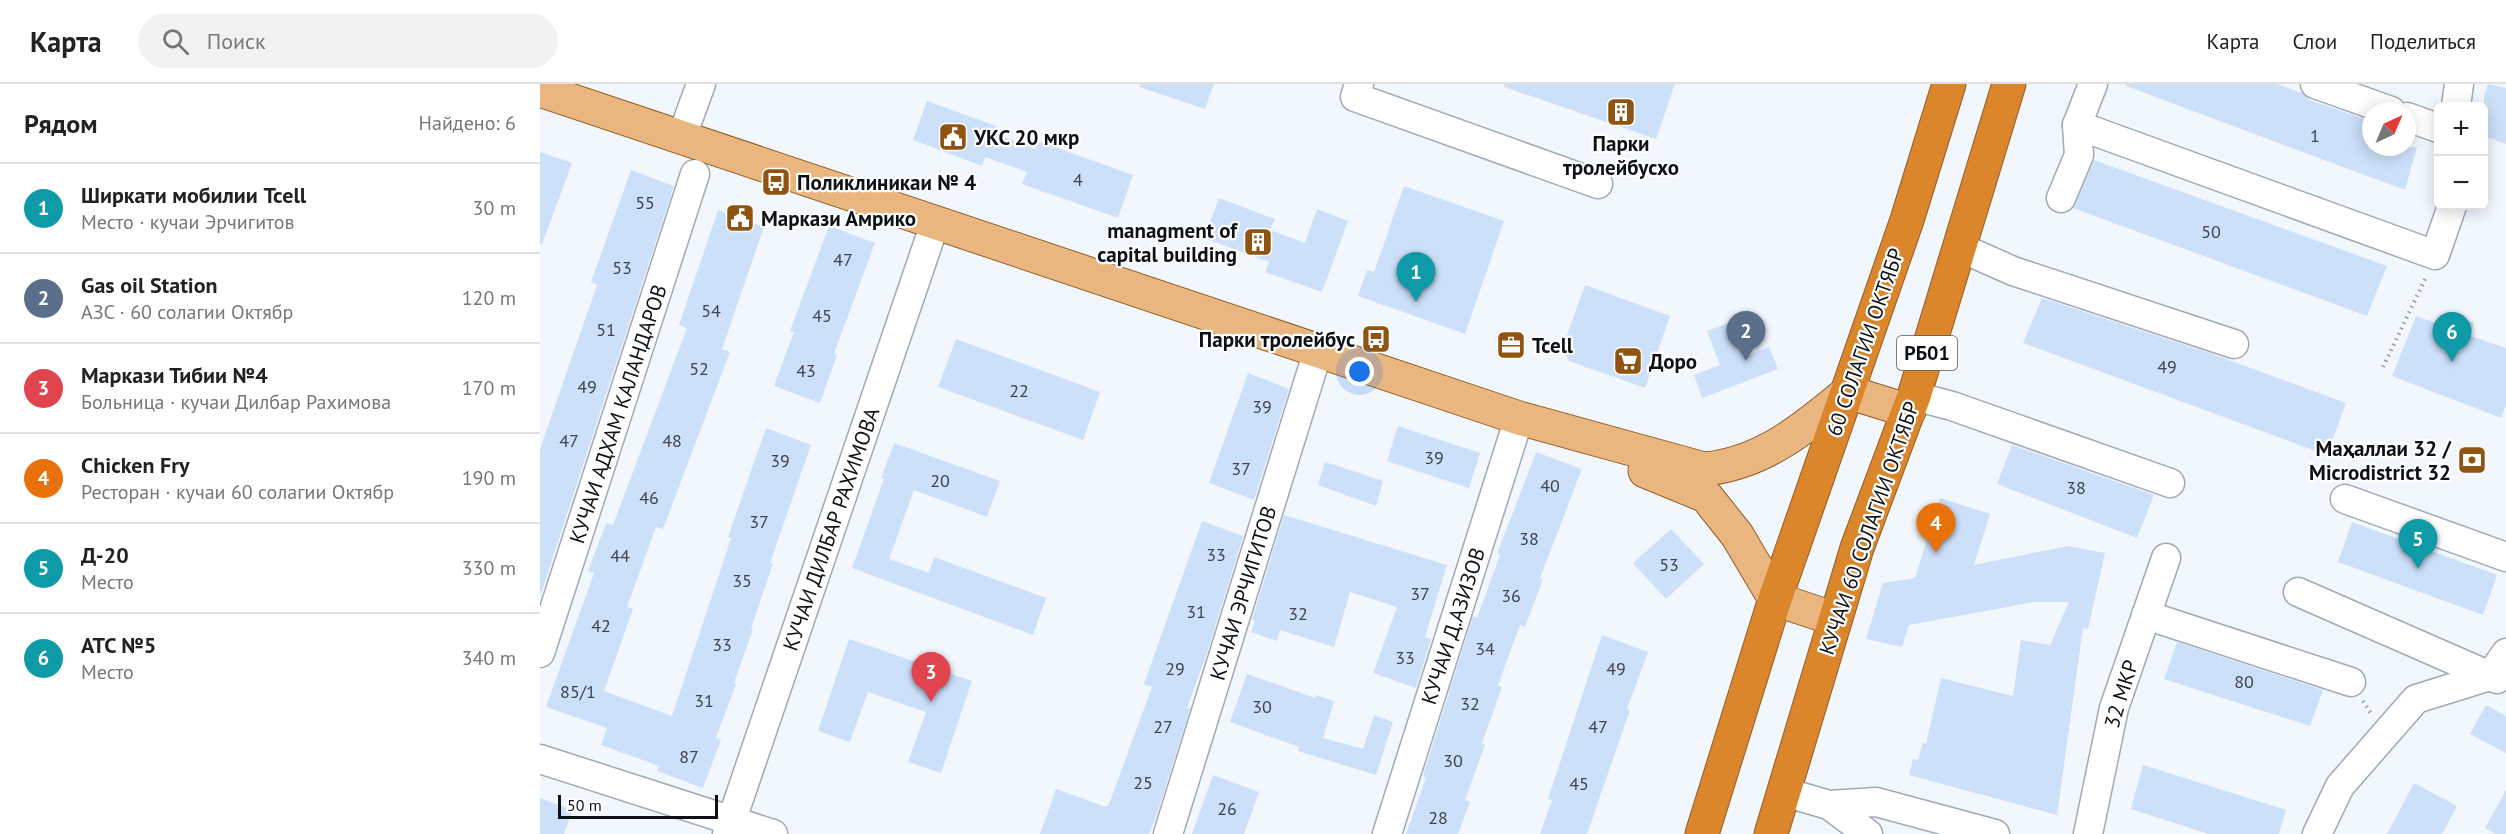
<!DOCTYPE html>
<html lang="ru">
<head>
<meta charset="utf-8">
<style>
  body { margin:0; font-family:"PT Sans",sans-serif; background:#f2f2f2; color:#222 }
  .controls { position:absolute; right:18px; top:18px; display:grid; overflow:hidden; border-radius:9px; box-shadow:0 3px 15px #0003 }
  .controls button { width:54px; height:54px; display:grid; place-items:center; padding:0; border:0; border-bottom:2px solid #e0e0e0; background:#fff; color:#222; font:30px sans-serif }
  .compass { position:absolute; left:1822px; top:18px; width:54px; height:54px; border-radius:50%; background:#fff; box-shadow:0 3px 15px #0003; rotate:44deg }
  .scale { position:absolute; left:18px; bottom:15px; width:160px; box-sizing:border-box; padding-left:6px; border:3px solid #0d1014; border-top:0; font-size:16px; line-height:21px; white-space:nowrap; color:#0d1014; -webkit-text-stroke:4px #fff; paint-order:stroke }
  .you { position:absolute; left:820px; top:288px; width:21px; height:21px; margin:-15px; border:4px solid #fff; border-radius:50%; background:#1a73e8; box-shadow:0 0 0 9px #1a73e833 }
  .badge { display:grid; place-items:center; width:39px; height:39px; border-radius:50%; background:#ea580c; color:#fff; font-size:20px; font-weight:700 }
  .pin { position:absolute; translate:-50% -50px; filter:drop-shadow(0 2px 3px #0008) }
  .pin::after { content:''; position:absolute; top:32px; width:21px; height:18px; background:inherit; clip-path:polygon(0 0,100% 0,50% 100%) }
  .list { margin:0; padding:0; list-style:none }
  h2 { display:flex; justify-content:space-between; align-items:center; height:78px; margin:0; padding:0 24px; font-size:26px }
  h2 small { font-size:20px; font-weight:400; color:#767676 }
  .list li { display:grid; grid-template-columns:39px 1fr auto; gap:18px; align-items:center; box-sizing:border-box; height:90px; padding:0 24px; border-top:2px solid #e0e0e0 }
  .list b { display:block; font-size:22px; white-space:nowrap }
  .list p { margin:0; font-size:20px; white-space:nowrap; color:#767676 }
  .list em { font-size:20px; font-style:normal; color:#767676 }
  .icon { flex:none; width:33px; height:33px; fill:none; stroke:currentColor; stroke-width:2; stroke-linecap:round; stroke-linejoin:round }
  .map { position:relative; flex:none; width:1966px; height:750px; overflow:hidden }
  header { display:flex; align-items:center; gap:36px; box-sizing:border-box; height:84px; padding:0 30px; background:#fff; border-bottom:2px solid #e0e0e0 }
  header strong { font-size:28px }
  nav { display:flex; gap:33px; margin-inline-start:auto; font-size:21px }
  .search { width:420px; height:54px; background:#f2f2f2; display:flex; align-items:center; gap:15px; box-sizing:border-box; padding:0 21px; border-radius:33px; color:#767676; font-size:22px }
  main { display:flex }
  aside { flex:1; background:#fff }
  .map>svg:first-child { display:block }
</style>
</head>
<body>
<header>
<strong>Карта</strong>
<div class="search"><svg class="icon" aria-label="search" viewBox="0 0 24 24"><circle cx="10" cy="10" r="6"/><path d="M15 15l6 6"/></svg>Поиск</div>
<nav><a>Карта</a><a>Слои</a><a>Поделиться</a></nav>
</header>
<main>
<aside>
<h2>Рядом<small>Найдено: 6</small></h2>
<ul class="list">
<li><span class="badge" style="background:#0f9aa8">1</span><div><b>Ширкати мобилии Tcell</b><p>Место · кучаи Эрчигитов</p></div><em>30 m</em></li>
<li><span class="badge" style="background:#5c6f8a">2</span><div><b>Gas oil Station</b><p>АЗС · 60 солагии Октябр</p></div><em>120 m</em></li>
<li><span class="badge" style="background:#e0444e">3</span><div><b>Маркази Тибии №4</b><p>Больница · кучаи Дилбар Рахимова</p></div><em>170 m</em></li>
<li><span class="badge" style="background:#e8710a">4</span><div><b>Chicken Fry</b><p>Ресторан · кучаи 60 солагии Октябр</p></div><em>190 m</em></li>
<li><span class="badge" style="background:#0f9aa8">5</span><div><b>Д-20</b><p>Место</p></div><em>330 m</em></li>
<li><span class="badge" style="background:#0f9aa8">6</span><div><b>АТС №5</b><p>Место</p></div><em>340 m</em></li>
</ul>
</aside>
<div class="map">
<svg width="1966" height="750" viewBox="0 0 1966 750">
  <rect width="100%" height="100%" fill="#f2f7fe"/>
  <g fill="#cde0fa">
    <path d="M 600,0 L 674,0 L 665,25 L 599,3 Z"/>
    <path d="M 964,0 L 1135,0 L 1116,55 L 964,3 Z"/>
    <path d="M 1586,0 L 1737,0 L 1762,9 L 1769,16 L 1831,37 L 1831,63 L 1877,63 L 1865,106 L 1586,2 Z"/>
    <path d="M 1948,0 L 1966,4 L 1966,60 L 1944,52 L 1944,13 Z"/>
    <path d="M 387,17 L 456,42 L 454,49 L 495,65 L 498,57 L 593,91 L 578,134 L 482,100 L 487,88 L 445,73 L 442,82 L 373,56 Z"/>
    <path d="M 0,68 L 32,79 L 2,160 L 0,160 Z"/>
    <path d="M 1554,76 L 1847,182 L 1827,232 L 1533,124 Z"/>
    <path d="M 91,86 L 134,102 L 0,513 L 0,365 L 57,201 L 51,198 Z"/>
    <path d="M 864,102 L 964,137 L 925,250 L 818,212 L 827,186 L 834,188 Z"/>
    <path d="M 679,114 L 735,135 L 730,146 L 765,159 L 777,125 L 808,137 L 782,208 L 725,188 L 729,178 L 664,154 Z"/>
    <path d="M 178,126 L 224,143 L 182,265 L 190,268 L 123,445 L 116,443 L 87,523 L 93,525 L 64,607 L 132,632 L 191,454 L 188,453 L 226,344 L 271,361 L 230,479 L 233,480 L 211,544 L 213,545 L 194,599 L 196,600 L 176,654 L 181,656 L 163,704 L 117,687 L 119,682 L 61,661 L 67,644 L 6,623 L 54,489 L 48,487 L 66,439 L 73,441 L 147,244 L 139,241 Z"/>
    <path d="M 289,142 L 335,159 L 294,269 L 297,271 L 280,319 L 234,302 L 254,248 L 250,247 Z"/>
    <path d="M 1045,201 L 1130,232 L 1105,304 L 1029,277 L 1022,265 Z"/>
    <path d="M 1502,214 L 1678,272 L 1806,319 L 1787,371 L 1483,259 Z"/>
    <path d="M 1906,229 L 1934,239 L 1930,252 L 1966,264 L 1966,321 L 1961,334 L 1852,292 L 1876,232 L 1901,241 Z"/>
    <path d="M 1196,236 L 1209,271 L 1229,263 L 1238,285 L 1162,314 L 1154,291 L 1180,281 L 1167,247 Z"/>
    <path d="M 416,255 L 560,308 L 543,356 L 398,303 Z"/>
    <path d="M 708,289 L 749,305 L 714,416 L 669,399 Z"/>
    <path d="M 858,342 L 940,369 L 929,404 L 847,377 Z"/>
    <path d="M 354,359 L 460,397 L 447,433 L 374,406 L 349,475 L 389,489 L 394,473 L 506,514 L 493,551 L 312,484 L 344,395 L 341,394 Z"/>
    <path d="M 1472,361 L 1614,411 L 1597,454 L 1457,400 Z"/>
    <path d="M 996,368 L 1042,385 L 1000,494 L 1003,495 L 985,543 L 980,541 L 958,601 L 962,603 L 942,659 L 945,661 L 925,716 L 930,718 L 918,750 L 866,750 L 886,694 L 883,692 L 933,532 L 937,534 L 960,471 L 957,470 Z"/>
    <path d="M 785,378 L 843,397 L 836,422 L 778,401 Z"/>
    <path d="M 1400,414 L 1450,430 L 1434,481 L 1528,462 L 1565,469 L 1548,545 L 1543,544 L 1517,731 L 1369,691 L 1373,675 L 1378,676 L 1383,659 L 1386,660 L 1401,594 L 1473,612 L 1481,556 L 1510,561 L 1529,518 L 1494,518 L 1369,541 L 1362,563 L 1326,555 L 1343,499 L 1375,494 Z"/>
    <path d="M 744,431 L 907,481 L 885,553 L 891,555 L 876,604 L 833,589 L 857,523 L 810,508 L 794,563 L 740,546 L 737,557 L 711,548 L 715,537 L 712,536 Z"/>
    <path d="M 662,437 L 703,452 L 668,566 L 647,624 L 650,625 L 617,730 L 609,750 L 500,750 L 516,705 L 566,723 L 569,720 L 612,603 L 604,600 Z"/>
    <path d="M 1812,438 L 1957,491 L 1943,531 L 1798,478 Z"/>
    <path d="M 1131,445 L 1164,480 L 1126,515 L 1093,479 Z"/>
    <path d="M 1062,551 L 1108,568 L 1087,625 L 1090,626 L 1047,750 L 1000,750 L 1012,716 L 1008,715 Z"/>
    <path d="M 309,555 L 432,597 L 401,689 L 368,678 L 386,628 L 328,608 L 310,658 L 278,647 Z"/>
    <path d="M 1637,558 L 1783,606 L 1770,642 L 1624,595 Z"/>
    <path d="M 707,590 L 775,614 L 776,611 L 794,617 L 783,654 L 823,665 L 834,631 L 853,638 L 836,691 L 758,667 L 759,663 L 690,638 Z"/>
    <path d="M 1946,621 L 1966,632 L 1966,669 L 1930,650 Z"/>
    <path d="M 1603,681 L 1746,726 L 1739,750 L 1669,750 L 1591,725 Z"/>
    <path d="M 673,691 L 719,708 L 704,750 L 652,750 Z"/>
    <path d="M 1874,699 L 1917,722 L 1902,750 L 1847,750 Z"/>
    <path d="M 1966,706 L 1966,750 L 1956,750 L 1945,744 Z"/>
    <path d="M 0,714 L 33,726 L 24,750 L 0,750 Z"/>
  </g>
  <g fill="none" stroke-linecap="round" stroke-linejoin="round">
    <g stroke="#a1a9b5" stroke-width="31">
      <g id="minor">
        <path d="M 819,0 L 815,13 L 1058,100"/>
        <path d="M 1775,0 L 1851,27"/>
        <path d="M 1916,22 L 1919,0"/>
        <path d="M 1867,33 L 1898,44"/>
        <path d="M 1537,41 L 1895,171 L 1912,122"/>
        <path d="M 142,52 L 161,0"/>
        <path d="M 1521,114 L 1539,71 L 1537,41 L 1553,0"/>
        <path d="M 1419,163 L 1473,187 L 1694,260"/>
        <path d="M 1374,312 L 1412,322 L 1630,399"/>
        <path d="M 1805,415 L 1966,473"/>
        <path d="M 1758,508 L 1957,595"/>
        <path d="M 1606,531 L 1811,598"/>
        <path d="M 0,569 L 155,90"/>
        <path d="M 0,675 L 233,750"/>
        <path d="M 1244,708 L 1289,721 L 1336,718 L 1455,750"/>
        <path d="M 1289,721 L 1328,750"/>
        <path d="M 187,750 L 395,139"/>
        <path d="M 628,750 L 778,267"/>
        <path d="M 847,750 L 979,334"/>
        <path d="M 1548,750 L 1574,624 L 1626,474"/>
        <path d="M 1777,750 L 1800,702 L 1876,615 L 1950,592 L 1966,569"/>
      </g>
    </g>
    <g stroke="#945d24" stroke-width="35">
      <g id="major">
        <path d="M 0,6 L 979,334 L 1164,385 C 1222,380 1265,344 1308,308 L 1369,327"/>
        <path d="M 1105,387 L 1166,412 L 1197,451 L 1235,515 L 1295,535"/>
      </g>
    </g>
    <g stroke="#945d24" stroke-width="35">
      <g id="highway">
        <path d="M 1162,750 L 1235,515 L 1367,136 L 1409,0"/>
        <path d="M 1231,750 L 1317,464 L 1374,312 L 1469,0"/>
      </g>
    </g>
    <g stroke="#999da3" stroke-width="4" stroke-dasharray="1.5 4.5" stroke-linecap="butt">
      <path d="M 1843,283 L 1887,191"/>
      <path d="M 1823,617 L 1832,631"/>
    </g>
    <use href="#minor" stroke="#fff" stroke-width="28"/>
    <use href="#major" stroke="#eab680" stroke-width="33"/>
    <use href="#highway" stroke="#dc862c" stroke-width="33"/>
  </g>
  <defs>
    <g id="building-square" transform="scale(1.5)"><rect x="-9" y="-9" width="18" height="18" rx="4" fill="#8f5312" stroke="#fff"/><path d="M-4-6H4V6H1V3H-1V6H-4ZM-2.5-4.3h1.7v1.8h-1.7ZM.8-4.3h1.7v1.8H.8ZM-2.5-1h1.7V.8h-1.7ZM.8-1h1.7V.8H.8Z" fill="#fff"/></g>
    <g id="civic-square" transform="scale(1.5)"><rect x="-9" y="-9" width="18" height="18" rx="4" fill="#8f5312" stroke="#fff"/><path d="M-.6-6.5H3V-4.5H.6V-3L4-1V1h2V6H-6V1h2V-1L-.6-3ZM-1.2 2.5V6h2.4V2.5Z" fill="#fff"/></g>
    <g id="bus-square" transform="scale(1.5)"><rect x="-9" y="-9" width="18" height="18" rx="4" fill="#8f5312" stroke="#fff"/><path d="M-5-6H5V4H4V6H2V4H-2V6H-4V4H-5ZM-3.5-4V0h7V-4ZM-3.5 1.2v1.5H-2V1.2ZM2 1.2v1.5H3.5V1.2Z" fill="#fff"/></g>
    <g id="office-square" transform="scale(1.5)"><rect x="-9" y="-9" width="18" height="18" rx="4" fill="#8f5312" stroke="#fff"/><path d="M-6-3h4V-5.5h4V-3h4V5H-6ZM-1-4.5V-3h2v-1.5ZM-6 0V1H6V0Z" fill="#fff"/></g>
    <g id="supermarket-square" transform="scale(1.5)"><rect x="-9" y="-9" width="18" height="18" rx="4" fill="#8f5312" stroke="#fff"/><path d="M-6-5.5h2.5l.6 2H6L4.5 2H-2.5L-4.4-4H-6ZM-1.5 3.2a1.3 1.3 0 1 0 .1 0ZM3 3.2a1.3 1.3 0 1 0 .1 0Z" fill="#fff"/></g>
    <g id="bank-square" transform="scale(1.5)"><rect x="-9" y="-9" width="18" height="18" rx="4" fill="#8f5312" stroke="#fff"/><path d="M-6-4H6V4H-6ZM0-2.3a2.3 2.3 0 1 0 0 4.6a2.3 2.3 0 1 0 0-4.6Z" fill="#fff"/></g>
  </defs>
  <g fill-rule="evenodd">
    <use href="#building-square" x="1081" y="28"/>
    <use href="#civic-square" x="413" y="53"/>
    <use href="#bus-square" x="236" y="98"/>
    <use href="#civic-square" x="200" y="134"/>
    <use href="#building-square" x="718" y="158"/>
    <use href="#bus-square" x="836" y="255"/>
    <use href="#office-square" x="971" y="261"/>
    <use href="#supermarket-square" x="1088" y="277"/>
    <use href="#bank-square" x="1932" y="376"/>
  </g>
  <g text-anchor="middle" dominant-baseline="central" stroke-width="4.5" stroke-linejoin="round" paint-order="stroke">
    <g font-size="18" fill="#3d444e">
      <text x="1775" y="51">1</text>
      <text x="538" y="95">4</text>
      <text x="105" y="118">55</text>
      <text x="1671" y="147">50</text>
      <text x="303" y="175">47</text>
      <text x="82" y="183">53</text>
      <text x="171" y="226">54</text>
      <text x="282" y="231">45</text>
      <text x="66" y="245">51</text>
      <text x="1627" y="282">49</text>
      <text x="159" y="284">52</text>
      <text x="266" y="286">43</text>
      <text x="47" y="302">49</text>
      <text x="479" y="306">22</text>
      <text x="722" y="322">39</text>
      <text x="29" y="356">47</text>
      <text x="132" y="356">48</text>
      <text x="894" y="373">39</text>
      <text x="240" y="376">39</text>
      <text x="701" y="384">37</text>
      <text x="400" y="396">20</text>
      <text x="1010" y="401">40</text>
      <text x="1536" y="403">38</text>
      <text x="109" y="413">46</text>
      <text x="219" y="437">37</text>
      <text x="989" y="454">38</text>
      <text x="676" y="470">33</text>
      <text x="80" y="471">44</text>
      <text x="1129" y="480">53</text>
      <text x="202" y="496">35</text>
      <text x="880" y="509">37</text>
      <text x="971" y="511">36</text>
      <text x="656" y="527">31</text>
      <text x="758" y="529">32</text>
      <text x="61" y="541">42</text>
      <text x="182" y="560">33</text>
      <text x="945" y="564">34</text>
      <text x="865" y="573">33</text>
      <text x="635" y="584">29</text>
      <text x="1076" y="584">49</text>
      <text x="1704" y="597">80</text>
      <text x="38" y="607">85/1</text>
      <text x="164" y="616">31</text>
      <text x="930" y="619">32</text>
      <text x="722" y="622">30</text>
      <text x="623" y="642">27</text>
      <text x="1058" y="642">47</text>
      <text x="149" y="672">87</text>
      <text x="913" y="676">30</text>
      <text x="603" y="698">25</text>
      <text x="1039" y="699">45</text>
      <text x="687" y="724">26</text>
      <text x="898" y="733">28</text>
    </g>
    <rect fill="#fff" stroke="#56585a" stroke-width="1.5" x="1357" y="252" width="60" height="34" rx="4.5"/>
    <g font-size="20" font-weight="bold" fill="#0d1014">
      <text x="1387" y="269">РБ01</text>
    </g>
    <g font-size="21" font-weight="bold" fill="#0d1014" stroke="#fff" text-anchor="start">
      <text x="434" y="53">УКС 20 мкр</text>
      <text x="1081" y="59" text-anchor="middle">Парки<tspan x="1081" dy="24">тролейбусхо</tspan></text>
      <text x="257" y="98">Поликлиникаи № 4</text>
      <text x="221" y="134">Маркази Амрико</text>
      <text x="697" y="146" text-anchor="end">managment of<tspan x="697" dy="24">capital building</tspan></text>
      <text x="815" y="255" text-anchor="end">Парки тролейбус</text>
      <text x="992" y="261">Tcell</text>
      <text x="1109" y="277">Доро</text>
      <text x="1911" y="364" text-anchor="end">Маҳаллаи 32 /<tspan x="1911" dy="24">Microdistrict 32</tspan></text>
    </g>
    <g font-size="21" fill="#0d1014" stroke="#fff">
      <text transform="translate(1325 258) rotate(-71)">60 СОЛАГИИ ОКТЯБР</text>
      <text transform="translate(78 330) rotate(-72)">КУЧАИ АДХАМ КАЛАНДАРОВ</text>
      <text transform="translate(1329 444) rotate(-71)">КУЧАИ 60 СОЛАГИИ ОКТЯБР</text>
      <text transform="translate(291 445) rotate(-71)">КУЧАИ ДИЛБАР РАХИМОВА</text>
      <text transform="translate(703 509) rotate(-73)">КУЧАИ ЭРЧИГИТОВ</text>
      <text transform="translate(913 542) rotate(-72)">КУЧАИ Д.АЗИЗОВ</text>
      <text transform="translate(1581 610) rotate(-73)">32 МКР</text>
    </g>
  </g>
</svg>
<div class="controls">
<button>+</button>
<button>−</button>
</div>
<svg class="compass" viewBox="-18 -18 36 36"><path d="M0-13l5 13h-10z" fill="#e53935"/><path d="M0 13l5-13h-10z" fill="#767676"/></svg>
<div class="scale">50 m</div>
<div class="you"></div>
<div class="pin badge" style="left:876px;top:218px;background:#0f9aa8">1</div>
<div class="pin badge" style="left:1206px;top:277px;background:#5c6f8a">2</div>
<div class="pin badge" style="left:391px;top:618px;background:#e0444e">3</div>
<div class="pin badge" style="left:1396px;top:469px;background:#e8710a">4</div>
<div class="pin badge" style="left:1878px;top:485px;background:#0f9aa8">5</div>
<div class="pin badge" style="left:1912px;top:278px;background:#0f9aa8">6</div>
</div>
</main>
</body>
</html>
